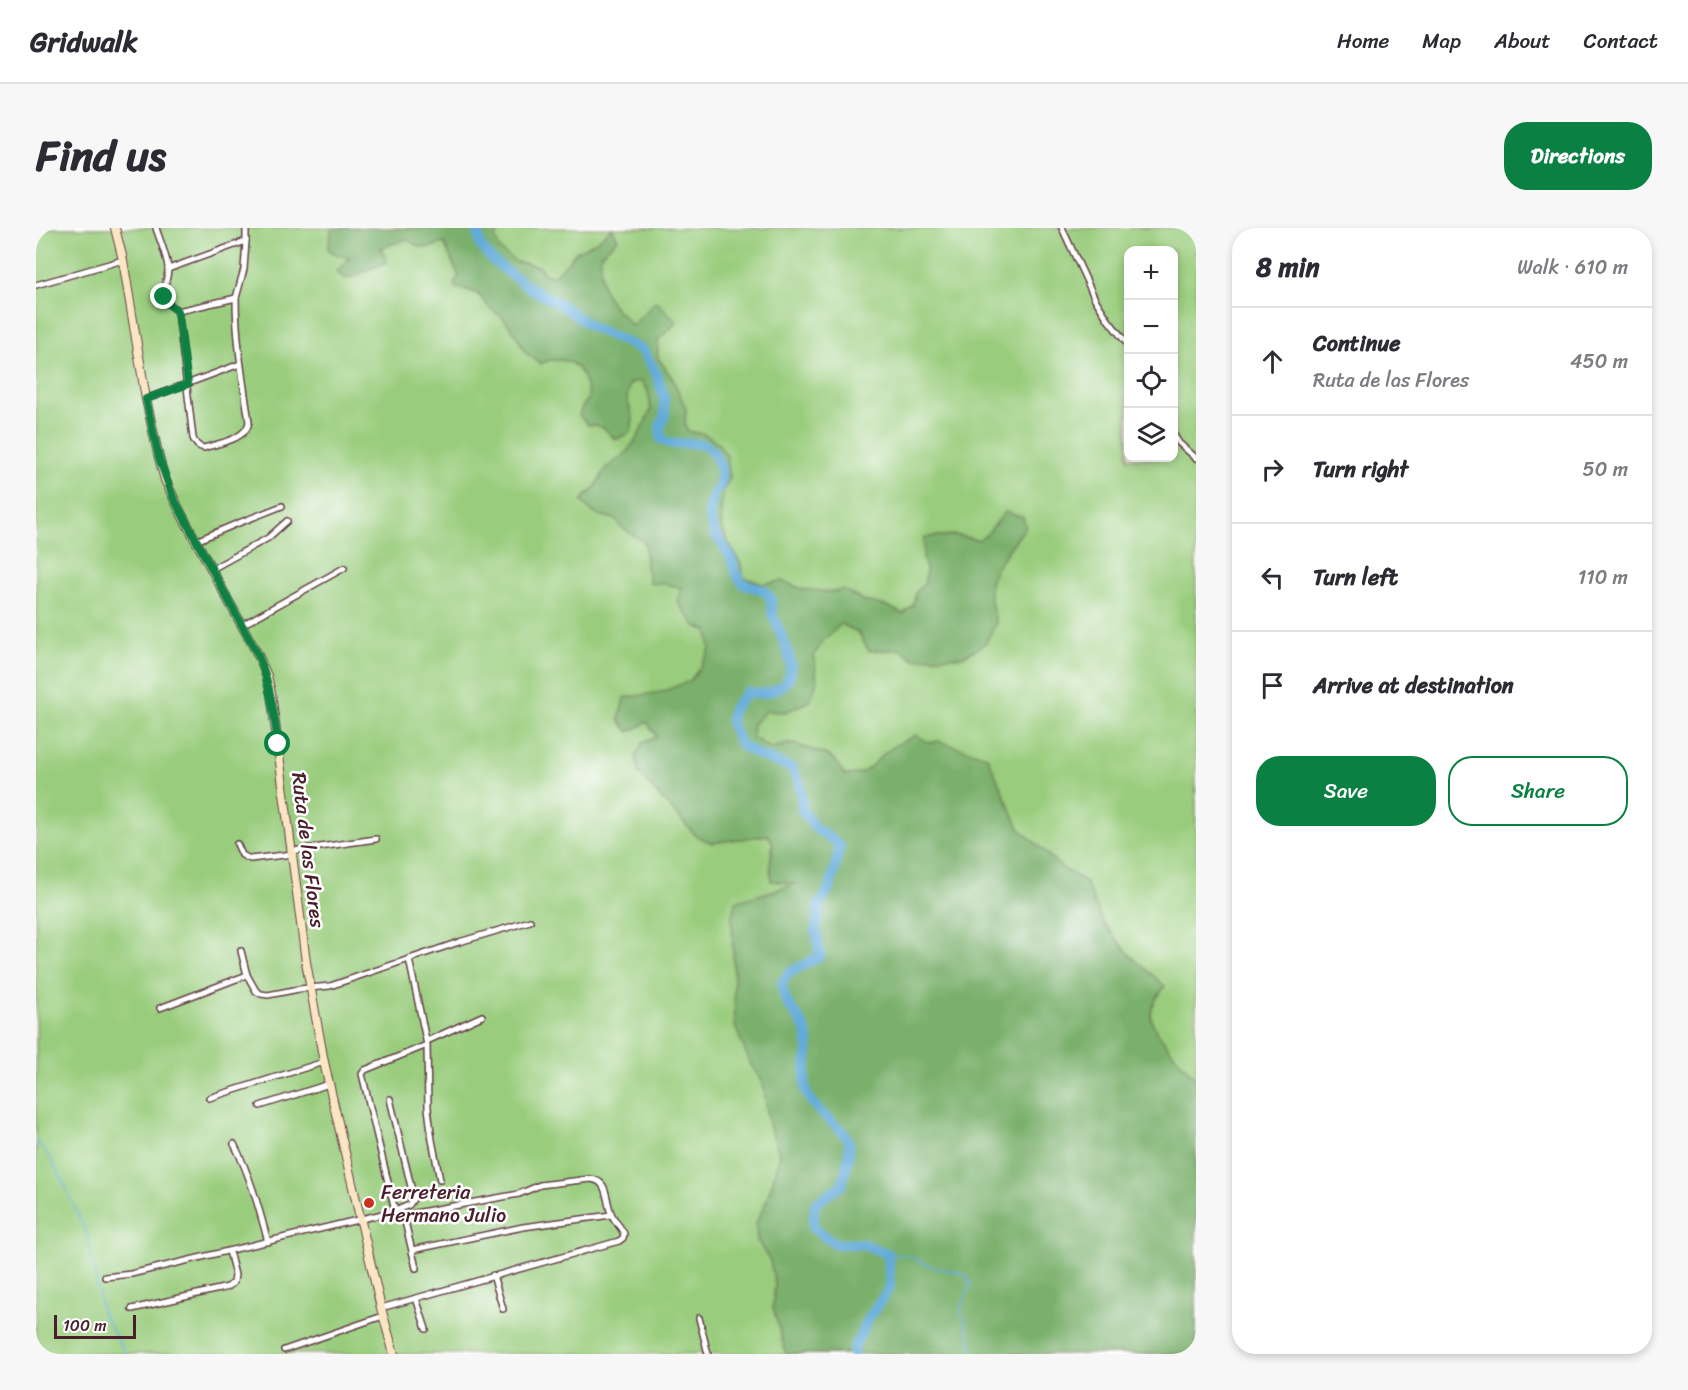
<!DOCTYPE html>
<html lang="en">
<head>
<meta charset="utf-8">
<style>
  body { margin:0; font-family:Sriracha,sans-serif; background:#f7f7f7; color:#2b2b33 }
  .controls { position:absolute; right:18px; top:18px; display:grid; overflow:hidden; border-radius:12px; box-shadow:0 3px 9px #0003 }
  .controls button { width:54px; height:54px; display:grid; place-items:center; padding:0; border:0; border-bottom:2px solid #e1e1e2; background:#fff; color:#2b2b33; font:30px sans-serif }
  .scale { position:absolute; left:18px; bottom:15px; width:82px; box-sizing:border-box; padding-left:6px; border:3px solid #4a1f2b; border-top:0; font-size:16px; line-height:21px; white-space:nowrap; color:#4a1f2b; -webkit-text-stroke:4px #fff; paint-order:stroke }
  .stop { position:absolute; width:18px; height:18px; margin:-14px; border:4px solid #0b8043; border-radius:50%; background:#fff }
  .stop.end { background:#0b8043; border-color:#fff; box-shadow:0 2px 6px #0008 }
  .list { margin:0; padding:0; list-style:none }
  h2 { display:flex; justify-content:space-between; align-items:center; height:78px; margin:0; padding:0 24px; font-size:26px }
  h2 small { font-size:20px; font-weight:400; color:#7c7c81 }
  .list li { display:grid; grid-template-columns:39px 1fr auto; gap:18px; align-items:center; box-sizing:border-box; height:108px; padding:0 24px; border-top:2px solid #e1e1e2 }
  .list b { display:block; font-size:22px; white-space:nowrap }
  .list p { margin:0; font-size:20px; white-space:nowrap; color:#7c7c81 }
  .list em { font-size:20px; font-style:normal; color:#7c7c81 }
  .actions { display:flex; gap:12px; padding:18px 24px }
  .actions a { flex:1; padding:14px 0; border:2px solid #0b8043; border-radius:24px; text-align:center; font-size:21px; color:#0b8043 }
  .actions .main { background:#0b8043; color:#fff }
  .icon { flex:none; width:33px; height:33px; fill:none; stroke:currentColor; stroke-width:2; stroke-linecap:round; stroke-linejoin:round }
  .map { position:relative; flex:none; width:1160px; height:1126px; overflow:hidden; border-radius:24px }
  header { display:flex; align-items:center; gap:36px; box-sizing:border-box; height:84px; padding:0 30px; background:#fff; border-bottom:2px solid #e1e1e2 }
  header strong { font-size:28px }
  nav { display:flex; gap:33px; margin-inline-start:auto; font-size:21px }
  .intro { display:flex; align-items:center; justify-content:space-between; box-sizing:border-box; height:144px; padding:0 36px }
  h1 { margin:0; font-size:42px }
  .button { padding:15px 27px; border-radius:24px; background:#0b8043; color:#fff; font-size:21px; font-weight:700 }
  main { display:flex; gap:36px; padding:0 36px }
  aside { flex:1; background:#fff; border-radius:24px; box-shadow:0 3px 9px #0003 }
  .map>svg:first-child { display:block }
</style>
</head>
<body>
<header>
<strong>Gridwalk</strong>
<nav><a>Home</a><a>Map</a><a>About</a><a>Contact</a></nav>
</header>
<div class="intro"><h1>Find us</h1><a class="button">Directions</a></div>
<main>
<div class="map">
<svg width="1160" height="1126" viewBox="0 0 1160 1126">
  <rect width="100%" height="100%" fill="#fff"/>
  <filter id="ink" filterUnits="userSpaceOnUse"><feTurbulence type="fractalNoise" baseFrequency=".0167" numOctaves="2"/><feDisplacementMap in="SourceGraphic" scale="12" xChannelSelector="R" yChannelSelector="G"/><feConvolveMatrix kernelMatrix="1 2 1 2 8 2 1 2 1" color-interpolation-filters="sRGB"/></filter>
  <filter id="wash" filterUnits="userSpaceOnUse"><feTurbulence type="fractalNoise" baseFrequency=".008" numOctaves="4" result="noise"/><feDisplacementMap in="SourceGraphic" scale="24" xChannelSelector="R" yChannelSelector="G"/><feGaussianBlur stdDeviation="1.35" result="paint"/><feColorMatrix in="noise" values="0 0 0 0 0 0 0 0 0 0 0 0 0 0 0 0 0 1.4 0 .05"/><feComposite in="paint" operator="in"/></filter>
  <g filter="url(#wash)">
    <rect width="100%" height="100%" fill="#f3efdd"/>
    <path fill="#99cc7c" stroke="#727654" stroke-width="1.5" fill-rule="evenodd" d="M 0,0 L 1160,0 L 1160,1126 L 0,1126 ZM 1092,22 L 1138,22 L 1138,230 L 1092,230 Z"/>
    <path fill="#7ab06c" stroke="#62684c" stroke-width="1.5" d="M 296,0 L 467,0 L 459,9 L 464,22 L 480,34 L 490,35 L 504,39 L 508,46 L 517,48 L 531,35 L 540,24 L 561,13 L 576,0 L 582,11 L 565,26 C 562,63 571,72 596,98 L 620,73 L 641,94 L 622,112 L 622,130 L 637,151 L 650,181 L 649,197 L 652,203 L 668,206 L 680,213 L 691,228 L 694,250 L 688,261 L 685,280 L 686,300 L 693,316 L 705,336 L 707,349 L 727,356 L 746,353 L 766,361 L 793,364 L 808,362 L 828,373 L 851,378 L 867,386 L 877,377 L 880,364 L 889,355 L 890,341 L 887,330 L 888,309 L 919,307 L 942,312 L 950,307 L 969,284 L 987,289 L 990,298 C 981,312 955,341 954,357 C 953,370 957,383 960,395 L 949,416 L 926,429 L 903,429 L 878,431 L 864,421 L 833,423 L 822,404 L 805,396 L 787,413 L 778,427 L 781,453 L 774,473 L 749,484 L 730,483 L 717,496 L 716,509 L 734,520 L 753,516 L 762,517 L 791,527 L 799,532 L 808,547 C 836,547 835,534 854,521 C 862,515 872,511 880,507 L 894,515 L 902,513 L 951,528 L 983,600 L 1027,641 L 1049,653 L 1068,696 L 1095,728 L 1129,758 C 1122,768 1115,776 1115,789 C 1115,802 1150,840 1160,851 L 1160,1126 L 750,1126 L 737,1080 L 739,1056 L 734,1033 L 721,1012 L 720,996 L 732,969 L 744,928 L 733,896 L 727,855 L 714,835 L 699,798 L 696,687 L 700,674 C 720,666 740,664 759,655 L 735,653 L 734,635 L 737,615 L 732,607 L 676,615 L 660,608 L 603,546 L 600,528 L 606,515 L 621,509 L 611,494 L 593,504 L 583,492 L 588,470 L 625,464 L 654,453 L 665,438 L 674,421 L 672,403 L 659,398 L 642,374 L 645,360 L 631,356 L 614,355 L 610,338 L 609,315 L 585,299 L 579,291 L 559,286 L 545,273 L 559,259 L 570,240 L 587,228 L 600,212 L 615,182 L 612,163 L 605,153 L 594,155 L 591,170 L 597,191 L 595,204 L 579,212 C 571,202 566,196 552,197 L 543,187 L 546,179 L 553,170 C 549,152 545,133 523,132 C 515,132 511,132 505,136 L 489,124 L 479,105 L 468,91 L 453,79 L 442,66 L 429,61 L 420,60 L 418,55 L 423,49 L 408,15 C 391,20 386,23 371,11 L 345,20 L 351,34 L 311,51 L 300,44 L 313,30 L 300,26 L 292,21 Z"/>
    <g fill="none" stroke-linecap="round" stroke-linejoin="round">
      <g stroke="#62abd9" stroke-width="1.5">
        <path d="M 0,913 L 11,925 L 26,951 L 52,1009 L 66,1085 L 90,1126"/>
        <path d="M 852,1026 L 876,1029 L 894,1038 L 929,1046 L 935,1056 L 924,1082 L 931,1100 L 937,1126"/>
      </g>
      <path stroke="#62abd9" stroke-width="10" d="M 441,0 L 444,17 L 456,32 L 494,60 L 527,78 L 554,98 L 607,122 L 621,147 L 628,169 L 629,187 L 624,199 L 625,211 L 636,216 L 653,215 L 669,217 L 678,225 L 685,240 L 685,256 L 678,265 L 673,286 L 679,306 L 687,317 L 696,332 L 699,344 L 707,356 L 727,362 L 735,370 C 735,375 735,380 736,384 C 742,404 770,446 743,460 C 728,467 727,466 711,464 L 697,481 L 694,494 L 705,517 L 724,528 L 756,540 L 764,557 L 767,584 L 780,601 L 796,611 L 804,618 L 794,660 L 783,677 L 780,703 L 784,728 L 753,745 L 746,754 C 747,759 747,764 748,768 C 751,778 766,791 770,803 C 777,824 765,844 770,863 C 777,886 810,898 813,916 C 815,926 808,946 806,957 L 779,976 L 777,1000 L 800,1016 L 827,1016 L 852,1026 L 854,1059 L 834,1088 L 817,1121 L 817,1126"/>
    </g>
  </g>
  <g filter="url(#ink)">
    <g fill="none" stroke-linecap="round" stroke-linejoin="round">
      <g stroke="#633e46" stroke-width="8">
        <g id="minor">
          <path d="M 120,0 C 123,10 133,33 132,42 C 131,64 116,64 142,83 L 157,210 C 159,216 162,219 168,220 C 183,215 210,212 213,194 C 207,153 200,112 200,70 L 142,83"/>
          <path d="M 1026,0 L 1059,71 L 1073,93 L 1092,117"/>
          <path d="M 132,41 L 210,13 L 210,0"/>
          <path d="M 0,57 L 87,32"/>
          <path d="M 200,70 L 208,41 L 210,13"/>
          <path d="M 110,171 L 204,136"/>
          <path d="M 1138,207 L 1143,215 L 1160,230"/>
          <path d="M 160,313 L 200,296 L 246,278"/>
          <path d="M 176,341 L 232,310 L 251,293"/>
          <path d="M 206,397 L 308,340"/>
          <path d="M 201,616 L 206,627 L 214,631 L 257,626"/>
          <path d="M 256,623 L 340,611"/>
          <path d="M 205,723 L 211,747 L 220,763 L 225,766 L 232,767 L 263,761 L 294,758 L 423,714 L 494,693"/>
          <path d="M 124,780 L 211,747"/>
          <path d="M 391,813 L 446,788"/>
          <path d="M 391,817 L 392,880 L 396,912 L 404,952"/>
          <path d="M 173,870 L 288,834"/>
          <path d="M 224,878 L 293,856"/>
          <path d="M 198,916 C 214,947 223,980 232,1014"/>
          <path d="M 359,983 L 326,846 L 329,842 L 391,817 L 373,731"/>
          <path d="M 367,985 L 380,1040"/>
          <path d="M 376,1022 L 487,999 L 575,987"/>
          <path d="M 457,1047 L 467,1081"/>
          <path d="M 69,1049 L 95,1046 L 359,983 L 373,977 L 377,971 L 377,967 L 354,871"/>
          <path d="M 380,1070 L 390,1101"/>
          <path d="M 345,1080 L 583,1013 L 587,1010 L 588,1006 C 585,999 578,993 575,985 C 569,971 573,952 554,951 L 504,957 L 483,966 L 368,987"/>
          <path d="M 96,1081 L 192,1059 L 198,1054 L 199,1047 L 193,1023"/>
          <path d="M 663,1090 L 672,1126"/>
          <path d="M 248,1122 L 347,1088"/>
        </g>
      </g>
      <g stroke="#633e46" stroke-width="10">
        <path id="secondary" d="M 79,0 L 87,32 L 110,171 L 123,230 L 129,252 L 146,287 L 222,427 L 231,448 L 235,465 L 270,734 L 288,834 L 345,1080 L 358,1126"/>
      </g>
      <use href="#minor" stroke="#fff" stroke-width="5"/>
      <use href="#secondary" stroke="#fbe6c4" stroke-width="8"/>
    </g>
  </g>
  <g fill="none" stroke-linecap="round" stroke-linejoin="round" filter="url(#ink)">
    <path stroke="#0b8043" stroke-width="8" d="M 128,69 L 132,76 L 142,83 L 152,156 L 110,171 L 123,230 L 137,269 L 222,427 C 234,456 238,485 242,516"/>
  </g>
  <circle fill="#c8321e" stroke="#fff" stroke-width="2" cx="333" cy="975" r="6"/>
  <g text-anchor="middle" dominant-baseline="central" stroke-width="5" stroke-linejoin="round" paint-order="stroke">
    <g font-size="20" fill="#4a1f2b" stroke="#fff">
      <text transform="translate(272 622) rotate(83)">Ruta de las Flores</text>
    </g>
    <g font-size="20" fill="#4a1f2b" stroke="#fff" text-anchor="start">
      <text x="345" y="964">Ferreteria<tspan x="345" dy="23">Hermano Julio</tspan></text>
    </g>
  </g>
</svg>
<div class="controls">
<button>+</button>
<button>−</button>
<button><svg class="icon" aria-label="locate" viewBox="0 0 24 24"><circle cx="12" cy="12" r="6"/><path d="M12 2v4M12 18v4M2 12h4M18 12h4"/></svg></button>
<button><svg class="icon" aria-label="layers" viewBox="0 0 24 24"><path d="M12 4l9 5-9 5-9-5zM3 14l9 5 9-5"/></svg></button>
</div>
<div class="scale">100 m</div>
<div class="stop" style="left:242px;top:516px"></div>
<div class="stop end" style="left:128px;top:69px"></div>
</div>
<aside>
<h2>8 min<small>Walk · 610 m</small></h2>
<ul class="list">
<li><svg class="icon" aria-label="ahead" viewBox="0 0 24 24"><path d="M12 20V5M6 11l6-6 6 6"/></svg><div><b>Continue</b><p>Ruta de las Flores</p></div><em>450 m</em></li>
<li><svg class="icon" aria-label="right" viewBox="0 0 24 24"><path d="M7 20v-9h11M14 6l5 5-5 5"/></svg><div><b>Turn right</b></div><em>50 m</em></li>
<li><svg class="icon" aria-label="left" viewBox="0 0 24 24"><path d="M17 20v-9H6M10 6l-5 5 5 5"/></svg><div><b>Turn left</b></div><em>110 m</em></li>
<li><svg class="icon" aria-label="arrive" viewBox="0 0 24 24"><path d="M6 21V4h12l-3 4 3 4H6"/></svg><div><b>Arrive at destination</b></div></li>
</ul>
<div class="actions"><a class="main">Save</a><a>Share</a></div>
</aside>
</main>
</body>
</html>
